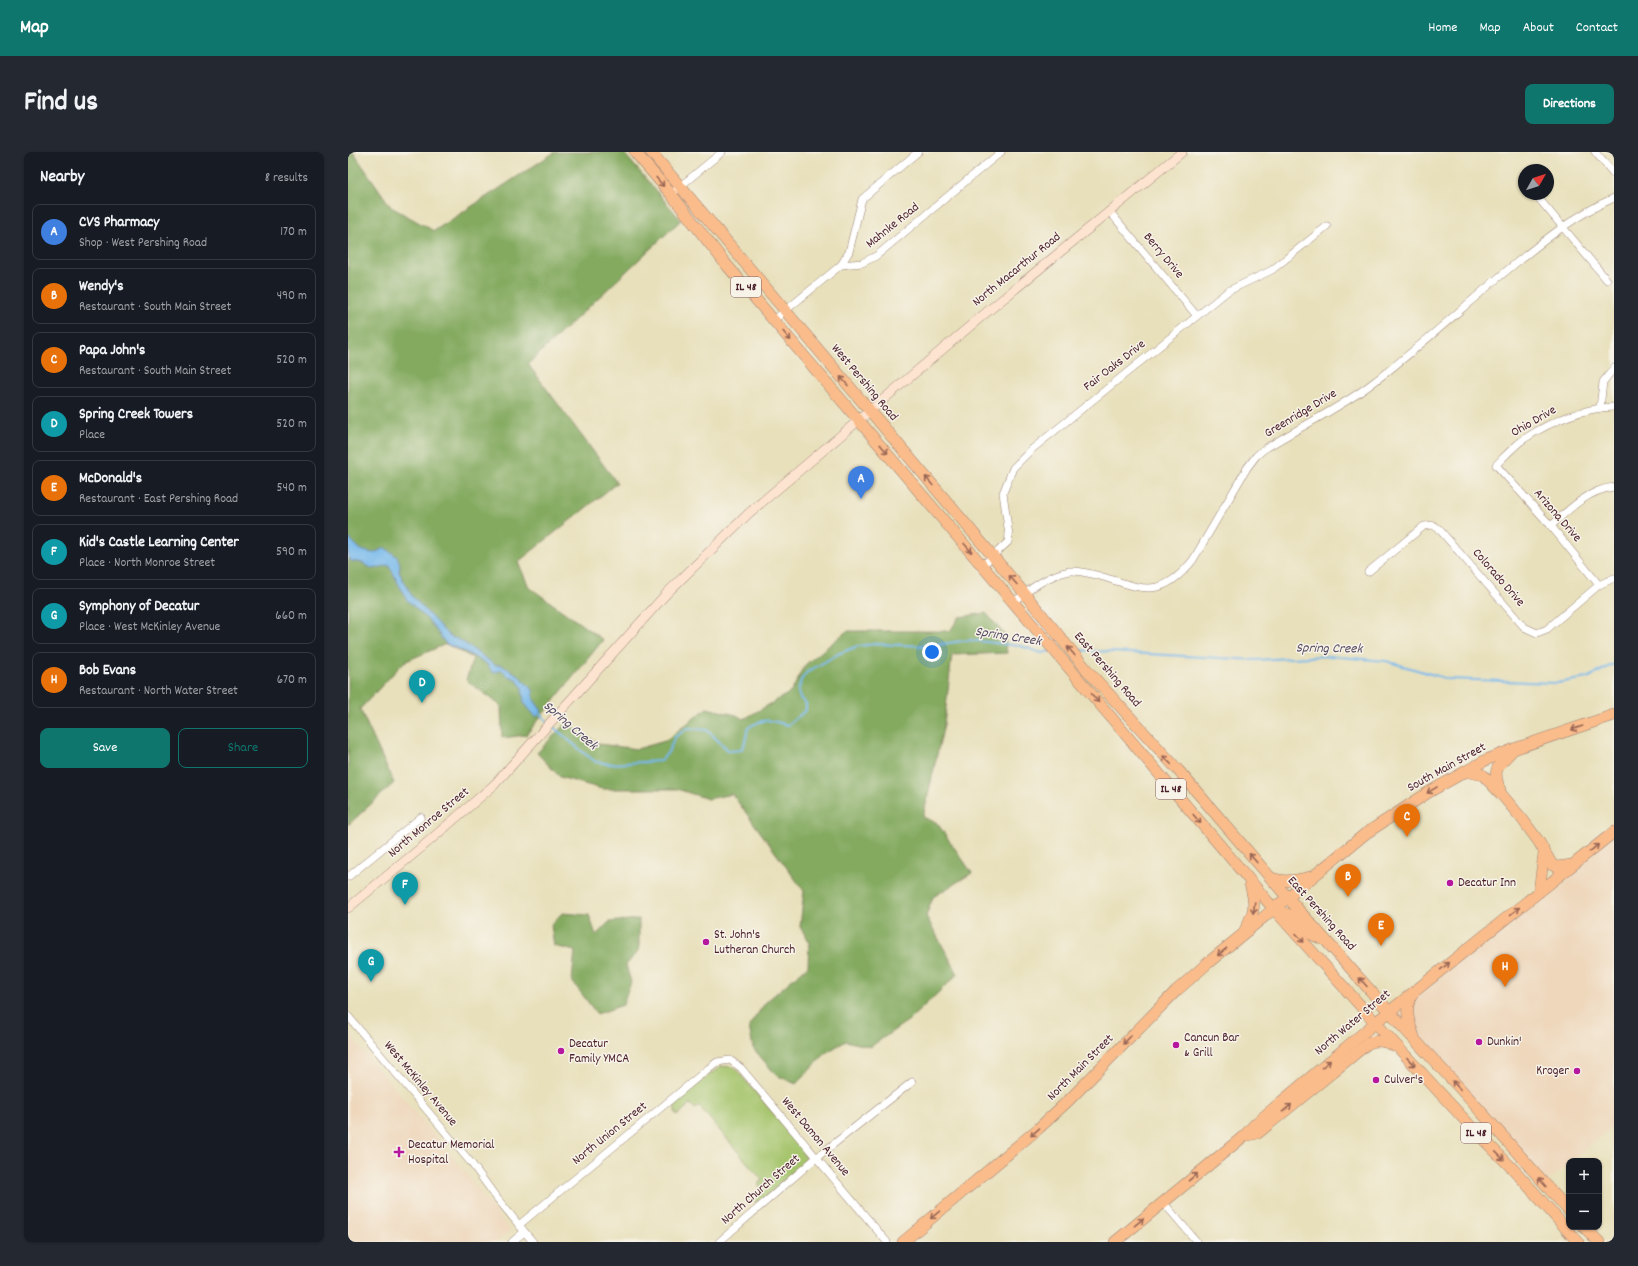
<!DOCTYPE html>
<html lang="en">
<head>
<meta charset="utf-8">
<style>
  body { margin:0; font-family:Dekko,sans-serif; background:#242831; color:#f1f3f6 }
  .controls { position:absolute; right:12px; bottom:12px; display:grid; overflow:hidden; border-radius:8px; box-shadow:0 1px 3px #0004 }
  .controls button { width:36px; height:36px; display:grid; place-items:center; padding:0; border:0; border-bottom:1px solid #363941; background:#171b24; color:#f1f3f6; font:20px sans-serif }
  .compass { position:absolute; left:1170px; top:12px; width:36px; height:36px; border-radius:50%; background:#171b24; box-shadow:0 1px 3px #0004; rotate:51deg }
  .you { position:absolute; left:584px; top:500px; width:14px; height:14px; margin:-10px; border:3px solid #fff; border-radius:50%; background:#1a73e8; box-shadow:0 0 0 6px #1a73e833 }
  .badge { display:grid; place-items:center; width:26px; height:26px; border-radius:50%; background:#0f766e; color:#fff; font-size:13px; font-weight:700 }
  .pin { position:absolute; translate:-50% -33px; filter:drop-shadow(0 1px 2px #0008) }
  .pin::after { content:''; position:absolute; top:21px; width:14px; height:12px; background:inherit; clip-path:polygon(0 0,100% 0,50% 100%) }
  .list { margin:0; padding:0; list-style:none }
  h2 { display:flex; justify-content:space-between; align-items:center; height:52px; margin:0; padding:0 16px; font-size:17px }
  h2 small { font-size:13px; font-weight:400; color:#9ea1a6 }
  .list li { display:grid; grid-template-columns:26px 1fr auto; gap:12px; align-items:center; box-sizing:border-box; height:56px; margin:0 8px 8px; padding:0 8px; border:1px solid #363941; border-radius:8px }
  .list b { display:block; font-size:15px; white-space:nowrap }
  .list p { margin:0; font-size:13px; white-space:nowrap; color:#9ea1a6 }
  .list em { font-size:13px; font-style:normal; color:#9ea1a6 }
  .actions { display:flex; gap:8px; padding:12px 16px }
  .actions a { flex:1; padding:9px 0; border:1px solid #0f766e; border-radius:8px; text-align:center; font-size:14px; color:#0f766e }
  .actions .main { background:#0f766e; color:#fff }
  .map { position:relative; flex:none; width:1266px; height:1090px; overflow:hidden; border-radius:8px }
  header { display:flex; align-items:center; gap:24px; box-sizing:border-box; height:56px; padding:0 20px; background:#0f766e; color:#fff }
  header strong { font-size:19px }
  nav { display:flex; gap:22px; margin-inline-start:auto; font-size:14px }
  .intro { display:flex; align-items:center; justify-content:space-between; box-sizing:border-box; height:96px; padding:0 24px }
  h1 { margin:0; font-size:28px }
  .button { padding:10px 18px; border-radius:8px; background:#0f766e; color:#fff; font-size:14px; font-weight:700 }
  main { display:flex; gap:24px; padding:0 24px }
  aside { flex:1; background:#171b24; border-radius:8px; box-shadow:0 1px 3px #0004 }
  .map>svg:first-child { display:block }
</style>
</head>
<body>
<header>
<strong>Map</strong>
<nav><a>Home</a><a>Map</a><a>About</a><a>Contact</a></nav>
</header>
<div class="intro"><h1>Find us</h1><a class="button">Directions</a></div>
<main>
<aside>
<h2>Nearby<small>8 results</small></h2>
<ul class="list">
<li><span class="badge" style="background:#3f7fe0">A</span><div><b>CVS Pharmacy</b><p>Shop · West Pershing Road</p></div><em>170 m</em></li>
<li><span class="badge" style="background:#e8710a">B</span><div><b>Wendy's</b><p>Restaurant · South Main Street</p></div><em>490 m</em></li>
<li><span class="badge" style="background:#e8710a">C</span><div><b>Papa John's</b><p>Restaurant · South Main Street</p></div><em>520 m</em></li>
<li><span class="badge" style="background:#0f9aa8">D</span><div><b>Spring Creek Towers</b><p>Place</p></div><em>520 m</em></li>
<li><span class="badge" style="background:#e8710a">E</span><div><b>McDonald's</b><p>Restaurant · East Pershing Road</p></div><em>540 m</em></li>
<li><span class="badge" style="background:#0f9aa8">F</span><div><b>Kid's Castle Learning Center</b><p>Place · North Monroe Street</p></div><em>590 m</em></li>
<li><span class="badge" style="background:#0f9aa8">G</span><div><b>Symphony of Decatur</b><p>Place · West McKinley Avenue</p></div><em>660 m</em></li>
<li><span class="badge" style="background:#e8710a">H</span><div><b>Bob Evans</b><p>Restaurant · North Water Street</p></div><em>670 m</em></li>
</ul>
<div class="actions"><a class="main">Save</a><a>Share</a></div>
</aside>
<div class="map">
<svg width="1266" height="1090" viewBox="0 0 1266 1090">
  <rect width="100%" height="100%" fill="#f7f3e8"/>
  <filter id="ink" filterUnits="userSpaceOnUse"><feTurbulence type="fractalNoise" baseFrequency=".025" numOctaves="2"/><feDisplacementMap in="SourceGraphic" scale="8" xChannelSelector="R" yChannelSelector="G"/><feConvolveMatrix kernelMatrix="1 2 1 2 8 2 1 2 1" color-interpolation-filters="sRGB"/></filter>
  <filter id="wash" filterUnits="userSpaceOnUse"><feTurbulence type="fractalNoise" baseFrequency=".012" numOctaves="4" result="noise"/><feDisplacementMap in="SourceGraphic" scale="16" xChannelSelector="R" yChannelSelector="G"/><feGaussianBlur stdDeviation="0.9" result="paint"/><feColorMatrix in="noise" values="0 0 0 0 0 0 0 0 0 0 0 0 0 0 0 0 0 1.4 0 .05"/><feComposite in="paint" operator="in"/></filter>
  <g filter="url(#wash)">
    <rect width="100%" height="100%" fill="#e8e0bb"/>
    <g fill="#eed7bb">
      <path d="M 1266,683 L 1266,974 L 1224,1009 L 1221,1009 L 1221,1012 L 1199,1030 L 1046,860 Z"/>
      <path d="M 0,881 L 115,1017 L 162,1079 L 148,1090 L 0,1090 Z"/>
    </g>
    <path fill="#a6c56d" stroke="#78724c" d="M 373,914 L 386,915 L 460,1002 L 460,1006 L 412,1050 L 401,1048 L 413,1036 L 410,1032 L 414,1028 L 351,954 L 347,957 L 342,952 L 329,964 C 326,958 326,954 329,948 Z"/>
    <g fill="#84aa60" stroke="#676446">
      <path d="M 0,0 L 5,0 L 43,55 L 86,79 L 207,0 L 275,0 L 333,68 L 180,212 L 269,331 L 170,410 L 181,435 L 255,488 L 178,583 L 154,586 L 153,554 L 118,528 L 125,506 L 98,492 L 56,510 L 12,557 L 46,631 L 0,673 Z"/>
      <path d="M 638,461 L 656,482 L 659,501 L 604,503 L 596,572 L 575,665 L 589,671 L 624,721 L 585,745 L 578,764 L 610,822 L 561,868 L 522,895 L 498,889 L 479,900 L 448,932 L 428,923 L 405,896 L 401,874 L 418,850 L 460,814 L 461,789 L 452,775 L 456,739 L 384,642 L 360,647 L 329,637 L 254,637 L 212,625 L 189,601 L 218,571 L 251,592 L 289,597 L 317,589 L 359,556 L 388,563 L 396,567 L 443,540 L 457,513 L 499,479 L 602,479 L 611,465 Z"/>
      <path d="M 214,761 L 241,763 L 248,783 L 261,770 L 291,767 L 291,798 L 278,813 L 283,830 L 275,853 L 249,862 L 224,829 L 227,799 L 206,794 L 203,773 Z"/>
    </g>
    <path fill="#77b9ec" stroke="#606c8c" d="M 0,385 L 13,398 L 25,401 L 37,396 C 48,403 54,406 51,420 L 64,444 L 101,484 L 112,488 L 147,513 L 153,513 L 169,522 L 185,538 L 186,548 L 194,559 L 188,565 L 176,551 L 174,535 L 168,527 L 160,524 L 154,518 L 145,521 L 139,512 L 117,500 L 98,492 L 82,470 L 58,447 L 41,413 L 25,417 L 14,411 L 3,409 L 0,404 Z"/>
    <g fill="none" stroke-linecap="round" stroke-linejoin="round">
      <g stroke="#77b9ec" stroke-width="2">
        <path d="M 728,498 L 908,508 L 981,504 L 1038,509 L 1100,527 L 1209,531 L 1239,526 L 1266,512"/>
        <path d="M 190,560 L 200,570"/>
        <path d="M 203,573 L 237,602 L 248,610 L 263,612 L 313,609 L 320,600 L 327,585 L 340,576 L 359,578 L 381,599 L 393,598 L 397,590 L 400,576 C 417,565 421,568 440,573 L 458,558 L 458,552 L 452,546 L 450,540 L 453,528 L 459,520 L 492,501 L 510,494 L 526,492 L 580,494 L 621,488 L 673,494 L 694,501 L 702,499"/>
      </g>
    </g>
  </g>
  <g filter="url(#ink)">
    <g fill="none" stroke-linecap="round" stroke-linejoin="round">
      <g stroke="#998073" stroke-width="8">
        <g id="street">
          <path d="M 1247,0 L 1266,22"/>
          <path d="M 323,42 L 374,0"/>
          <path d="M 1187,42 L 1259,128"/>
          <path d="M 762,60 L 849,164"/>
          <path d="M 493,113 L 501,100 L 514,47 L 570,0"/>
          <path d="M 426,168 L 493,113 L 514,111 L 528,104 L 653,0"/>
          <path d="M 1252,256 L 1255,230 L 1266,216"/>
          <path d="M 1203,374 C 1221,357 1240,338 1266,335"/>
          <path d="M 635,413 L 660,390 L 661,383 L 655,341 L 665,316 L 683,298 L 880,139 L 924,118 L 979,74"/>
          <path d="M 1020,420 L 1076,374 L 1085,373 L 1091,377 L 1176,475 L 1189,481 L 1199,477 L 1251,433 L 1266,426"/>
          <path d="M 1251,433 L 1203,374 L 1148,313 C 1157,304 1166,294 1176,287 C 1202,270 1234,256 1266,255"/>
          <path d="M 666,450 C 683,436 700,423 722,419 C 732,418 742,422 752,424 C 795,437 813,448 845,408 L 899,316 L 908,304 L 915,298 C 951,275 993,256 1026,230 C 1075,193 1120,150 1168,111 C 1199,86 1229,62 1266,46"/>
          <path d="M 0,725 L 73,665"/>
          <path d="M 0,864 L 124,1012 L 148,1045 L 185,1090"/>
          <path d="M 815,1050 L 849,1090"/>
          <path d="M 171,1073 L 361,916 L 369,910 L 382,908 L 393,916 L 539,1090"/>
          <path d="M 164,1090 L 176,1080"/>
          <path d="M 371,1090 L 468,1006 L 564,930"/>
        </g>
      </g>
      <g stroke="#998073" stroke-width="10">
        <path id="secondary" d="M 0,756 L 74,695 L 146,633 L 319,441 L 401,361 L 634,164 L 834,0"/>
      </g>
      <g stroke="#998073" stroke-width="12">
        <g id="primary">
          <path d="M 287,0 L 323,42 L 377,111 L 926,757 L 1035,879 L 1127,979 L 1167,1019 L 1230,1090"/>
          <path d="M 303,0 L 676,441 L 739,518 L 830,618 L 940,746 L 1053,873 L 1119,944 L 1221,1059"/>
          <path d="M 1116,619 L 1135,623 L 1154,643 L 1175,668 L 1191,690 L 1204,713 L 1209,715 L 1224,713"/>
          <path d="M 1152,638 C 1144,617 1149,615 1163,600"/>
          <path d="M 923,726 C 937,731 948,728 963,725"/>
          <path d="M 1191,740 L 1196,701"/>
          <path d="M 928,758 L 944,764 L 961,781 L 974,787"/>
          <path d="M 897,778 C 907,759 908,753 902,732"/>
          <path d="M 1065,841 C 1055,857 1061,869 1066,885"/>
          <path d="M 896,984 L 910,981 L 1019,892 C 1029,887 1037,889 1047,894"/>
          <path d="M 1236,1075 L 1251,1090"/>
          <path d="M 555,1090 L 691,976 L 722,947 L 828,839 L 861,810 L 1017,682 L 1081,640 L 1138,608 L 1166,597 L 1266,563"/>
          <path d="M 767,1090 L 896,984 L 907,972 L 1027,871 L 1266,680"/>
        </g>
      </g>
      <use href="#street" stroke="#fff" stroke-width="7"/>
      <use href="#secondary" stroke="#fde4d1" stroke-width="9"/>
      <use href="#primary" stroke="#fabc8b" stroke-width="11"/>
    </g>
    <defs><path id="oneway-shaft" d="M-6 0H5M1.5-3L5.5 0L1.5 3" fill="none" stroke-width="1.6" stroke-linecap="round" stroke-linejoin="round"/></defs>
    <g stroke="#996656">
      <use href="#oneway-shaft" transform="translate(312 30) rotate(50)"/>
      <use href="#oneway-shaft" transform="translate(439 184) rotate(50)"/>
      <use href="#oneway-shaft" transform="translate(496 229) rotate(-131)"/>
      <use href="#oneway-shaft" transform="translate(536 297) rotate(50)"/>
      <use href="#oneway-shaft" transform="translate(581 329) rotate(-130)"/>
      <use href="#oneway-shaft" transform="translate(620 396) rotate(49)"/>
      <use href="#oneway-shaft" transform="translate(665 428) rotate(-131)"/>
      <use href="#oneway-shaft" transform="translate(723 499) rotate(-130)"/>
      <use href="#oneway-shaft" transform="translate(747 546) rotate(50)"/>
      <use href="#oneway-shaft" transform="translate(1229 576) rotate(161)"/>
      <use href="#oneway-shaft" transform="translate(819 608) rotate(-134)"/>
      <use href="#oneway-shaft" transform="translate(1084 638) rotate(149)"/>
      <use href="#oneway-shaft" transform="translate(849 667) rotate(50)"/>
      <use href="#oneway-shaft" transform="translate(1246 696) rotate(-40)"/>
      <use href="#oneway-shaft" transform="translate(905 706) rotate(-130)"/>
      <use href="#oneway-shaft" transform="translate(906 756) rotate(97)"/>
      <use href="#oneway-shaft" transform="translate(1167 759) rotate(-38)"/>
      <use href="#oneway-shaft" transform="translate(952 786) rotate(48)"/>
      <use href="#oneway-shaft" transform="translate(874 800) rotate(140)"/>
      <use href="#oneway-shaft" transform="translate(1097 814) rotate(-39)"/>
      <use href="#oneway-shaft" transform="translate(1015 830) rotate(-132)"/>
      <use href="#oneway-shaft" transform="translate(779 888) rotate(134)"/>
      <use href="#oneway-shaft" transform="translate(1063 910) rotate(47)"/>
      <use href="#oneway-shaft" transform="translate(978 912) rotate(-40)"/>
      <use href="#oneway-shaft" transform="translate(1108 933) rotate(-133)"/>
      <use href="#oneway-shaft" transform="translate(939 956) rotate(-40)"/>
      <use href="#oneway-shaft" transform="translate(687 980) rotate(139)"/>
      <use href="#oneway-shaft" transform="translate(1152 1004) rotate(44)"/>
      <use href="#oneway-shaft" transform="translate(845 1025) rotate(-40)"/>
      <use href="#oneway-shaft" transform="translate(1194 1030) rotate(-131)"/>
      <use href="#oneway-shaft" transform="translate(587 1063) rotate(140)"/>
      <use href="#oneway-shaft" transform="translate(791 1070) rotate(-39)"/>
    </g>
  </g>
  <g fill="#b5179e" stroke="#f7f3e8" stroke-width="1.5">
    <circle cx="1102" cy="731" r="4"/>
    <circle cx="358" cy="790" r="4"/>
    <circle cx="1131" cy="890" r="4"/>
    <circle cx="828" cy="893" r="4"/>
    <circle cx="213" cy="899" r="4"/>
    <circle cx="1229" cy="919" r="4"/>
    <circle cx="1028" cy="928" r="4"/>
    <path d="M49 994h4v4h4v4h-4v4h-4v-4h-4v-4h4z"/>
  </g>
  <g text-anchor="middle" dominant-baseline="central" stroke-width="3" stroke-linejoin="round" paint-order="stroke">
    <g fill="#f7f3e8" stroke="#7e5f64" stroke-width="1">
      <rect x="383" y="125" width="30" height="20" rx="3"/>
      <rect x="808" y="627" width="30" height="20" rx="3"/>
      <rect x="1113" y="971" width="30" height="20" rx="3"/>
    </g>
    <g font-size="12" font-weight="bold" fill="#4a1f2b">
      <text x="398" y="135">IL 48</text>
      <text x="823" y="637">IL 48</text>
      <text x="1128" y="981">IL 48</text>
    </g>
    <g font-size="13" fill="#4a1f2b" stroke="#f7f3e8">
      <text transform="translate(545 74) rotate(-39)">Mahnke Road</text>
      <text transform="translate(815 104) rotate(50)">Berry Drive</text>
      <text transform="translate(669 118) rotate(-39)">North Macarthur Road</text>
      <text transform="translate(767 214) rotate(-38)">Fair Oaks Drive</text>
      <text transform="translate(516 231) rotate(50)">West Pershing Road</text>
      <text transform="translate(953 262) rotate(-31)">Greenridge Drive</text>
      <text transform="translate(1186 270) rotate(-30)">Ohio Drive</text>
      <text transform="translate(1209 364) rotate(49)">Arizona Drive</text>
      <text transform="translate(1150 426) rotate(49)">Colorado Drive</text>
      <text transform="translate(759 518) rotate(49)">East Pershing Road</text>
      <text transform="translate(1099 616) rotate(-29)">South Main Street</text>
      <text transform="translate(81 671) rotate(-40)">North Monroe Street</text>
      <text transform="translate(973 762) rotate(48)">East Pershing Road</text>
      <text transform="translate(1005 871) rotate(-40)">North Water Street</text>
      <text transform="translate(733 916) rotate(-45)">North Main Street</text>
      <text transform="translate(72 932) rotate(50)">West McKinley Avenue</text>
      <text transform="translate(262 982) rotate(-39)">North Union Street</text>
      <text transform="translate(467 985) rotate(50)">West Damon Avenue</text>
      <text transform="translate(413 1038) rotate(-41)">North Church Street</text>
    </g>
    <g font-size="13" fill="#4a1f2b" stroke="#f7f3e8" text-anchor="start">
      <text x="1110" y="731">Decatur Inn</text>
      <text x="366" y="783">St. John's<tspan x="366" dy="15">Lutheran Church</tspan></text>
      <text x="836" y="886">Cancun Bar<tspan x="836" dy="15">&amp; Grill</tspan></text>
      <text x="1139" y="890">Dunkin'</text>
      <text x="221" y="892">Decatur<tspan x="221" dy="15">Family YMCA</tspan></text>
      <text x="1221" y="919" text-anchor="end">Kroger</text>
      <text x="1036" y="928">Culver's</text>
      <text x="60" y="993">Decatur Memorial<tspan x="60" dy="15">Hospital</tspan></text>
    </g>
    <g font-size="14" font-style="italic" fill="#584d65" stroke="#f7f3e8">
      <text transform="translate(660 485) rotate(9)">Spring Creek</text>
      <text transform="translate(981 497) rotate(1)">Spring Creek</text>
      <text transform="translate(222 574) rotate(41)">Spring Creek</text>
    </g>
  </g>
</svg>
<div class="controls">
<button>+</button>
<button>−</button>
</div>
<svg class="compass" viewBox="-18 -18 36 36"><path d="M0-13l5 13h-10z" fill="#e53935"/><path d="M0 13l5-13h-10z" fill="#9ea1a6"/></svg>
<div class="you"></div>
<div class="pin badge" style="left:513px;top:347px;background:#3f7fe0">A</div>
<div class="pin badge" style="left:1000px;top:745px;background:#e8710a">B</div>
<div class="pin badge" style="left:1059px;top:685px;background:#e8710a">C</div>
<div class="pin badge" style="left:74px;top:551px;background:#0f9aa8">D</div>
<div class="pin badge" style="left:1033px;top:794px;background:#e8710a">E</div>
<div class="pin badge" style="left:57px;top:753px;background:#0f9aa8">F</div>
<div class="pin badge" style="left:23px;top:830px;background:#0f9aa8">G</div>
<div class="pin badge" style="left:1157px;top:835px;background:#e8710a">H</div>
</div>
</main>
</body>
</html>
